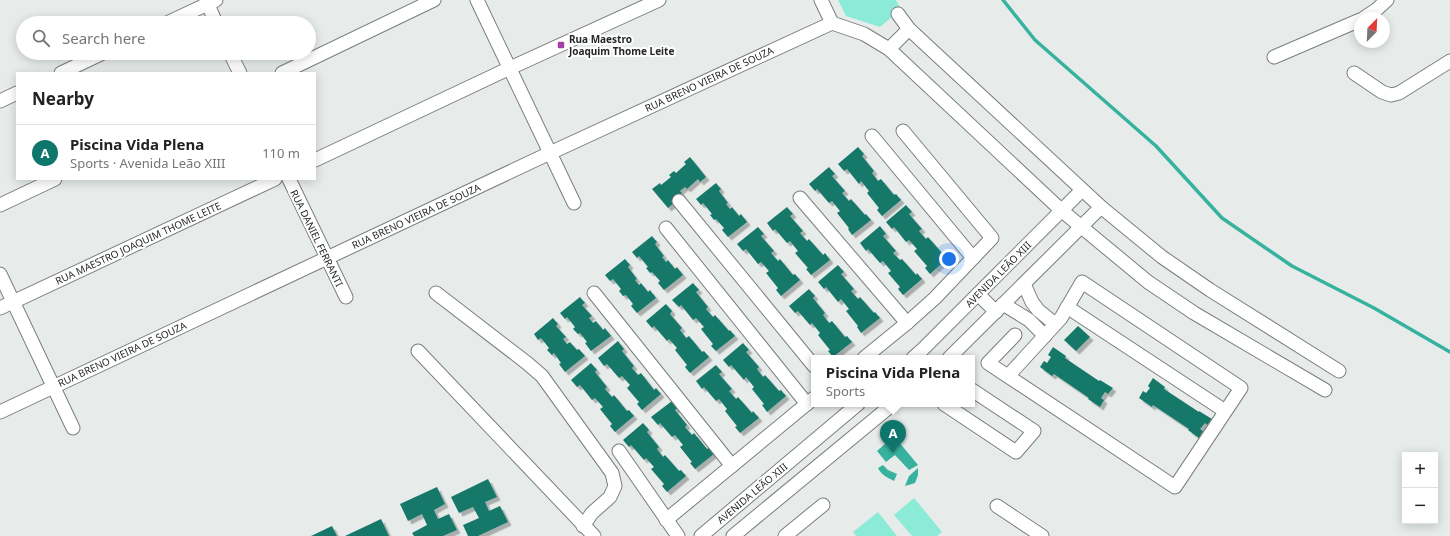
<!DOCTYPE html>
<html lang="en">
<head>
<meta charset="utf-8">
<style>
  body { margin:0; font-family:"Noto Sans",sans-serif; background:#f6f6f6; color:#222 }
  .controls { position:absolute; right:12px; bottom:12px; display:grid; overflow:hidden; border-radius:0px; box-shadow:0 2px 10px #0003 }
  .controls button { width:36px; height:36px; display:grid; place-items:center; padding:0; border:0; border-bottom:1px solid #e0e0e0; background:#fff; color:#222; font:20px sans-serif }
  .compass { position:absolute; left:1354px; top:12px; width:36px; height:36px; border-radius:50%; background:#fff; box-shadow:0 2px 10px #0003; rotate:24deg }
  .you { position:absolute; left:949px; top:259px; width:14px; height:14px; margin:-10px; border:3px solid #fff; border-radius:50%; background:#1a73e8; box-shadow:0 0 0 6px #1a73e833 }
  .badge { display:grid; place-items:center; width:26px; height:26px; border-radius:50%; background:#0f766e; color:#fff; font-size:13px; font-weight:700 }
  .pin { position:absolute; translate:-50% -33px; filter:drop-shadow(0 1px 2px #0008) }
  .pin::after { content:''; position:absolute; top:21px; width:14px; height:12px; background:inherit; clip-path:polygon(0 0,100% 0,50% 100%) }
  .popup { position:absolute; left:811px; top:355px; width:164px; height:52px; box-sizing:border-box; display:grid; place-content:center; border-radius:0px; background:#fff; filter:drop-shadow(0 1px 3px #0005); font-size:13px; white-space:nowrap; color:#767676 }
  .popup b { font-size:15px; color:#222 }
  .popup::after { content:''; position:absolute; left:50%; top:100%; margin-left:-8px; border:8px solid transparent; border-top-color:#fff }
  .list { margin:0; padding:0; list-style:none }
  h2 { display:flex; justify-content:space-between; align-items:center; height:52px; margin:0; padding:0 16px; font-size:17px }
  h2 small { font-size:13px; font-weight:400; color:#767676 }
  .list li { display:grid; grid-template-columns:26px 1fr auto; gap:12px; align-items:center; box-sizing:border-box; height:56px; padding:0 16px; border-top:1px solid #e0e0e0 }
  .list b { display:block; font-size:15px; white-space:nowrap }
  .list p { margin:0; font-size:13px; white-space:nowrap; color:#767676 }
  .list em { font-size:13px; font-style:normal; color:#767676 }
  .icon { flex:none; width:22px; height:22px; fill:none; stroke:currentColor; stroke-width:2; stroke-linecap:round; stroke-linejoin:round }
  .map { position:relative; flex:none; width:1450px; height:536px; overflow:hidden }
  .search { position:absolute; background:#fff; box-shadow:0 2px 10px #0003; left:16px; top:16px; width:300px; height:44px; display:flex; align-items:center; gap:10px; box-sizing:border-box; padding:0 14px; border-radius:22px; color:#767676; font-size:15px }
  .panel { position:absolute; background:#fff; box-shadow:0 2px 10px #0003; left:16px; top:72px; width:300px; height:108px; border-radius:0px }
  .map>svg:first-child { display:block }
</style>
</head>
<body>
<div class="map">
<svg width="1450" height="536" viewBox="0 0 1450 536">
  <defs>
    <filter id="shadow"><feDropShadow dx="3.5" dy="3.5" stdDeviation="0" flood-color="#0004"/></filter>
  </defs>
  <rect width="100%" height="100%" fill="#e7eceb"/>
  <g fill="#8cebd7">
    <path d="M 838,0 L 896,0 L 901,9 L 880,27 L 846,16 Z"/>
    <path d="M 914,498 L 942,532 L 937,536 L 912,536 L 894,515 Z"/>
    <path d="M 878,512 L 897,536 L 856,536 L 853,532 Z"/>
  </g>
  <g fill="#37b29e">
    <path d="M 894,436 L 918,465 L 909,470 L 895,455 L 886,462 L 877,451 Z"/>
    <path d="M 883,465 L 888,470 L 897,474 L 894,481 C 887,477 882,476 878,468 Z"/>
    <path d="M 918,468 L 918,475 L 915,483 L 905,486 L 909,476 Z"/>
  </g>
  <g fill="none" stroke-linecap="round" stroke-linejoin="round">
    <path stroke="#37b29e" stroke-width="3.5" d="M 1003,0 L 1035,40 L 1156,146 L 1222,218 L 1292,266 L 1374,308 L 1450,352"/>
  </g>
  <g fill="#157869" filter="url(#shadow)">
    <path d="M 858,147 L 864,154 L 862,156 L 874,171 L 872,173 L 878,181 L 881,179 L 894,195 L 896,194 L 901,200 L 882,216 L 877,210 L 879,208 L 867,193 L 869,191 L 861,181 L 859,184 L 847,169 L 844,171 L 838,164 Z"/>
    <path d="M 690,157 L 706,177 L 700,182 L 698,179 L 687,189 L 685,187 L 680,191 L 682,193 L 674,200 L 675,202 L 668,208 L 652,189 L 660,183 L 661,185 L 671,177 L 669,175 L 674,171 L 676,173 L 686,164 L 684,162 Z"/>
    <path d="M 829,167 L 835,174 L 832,176 L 845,191 L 842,193 L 849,201 L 851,199 L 865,215 L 866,214 L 871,220 L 852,235 L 848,229 L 849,228 L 837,213 L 840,211 L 832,201 L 829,203 L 817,189 L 815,191 L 809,184 Z"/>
    <path d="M 716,183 L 721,189 L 719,191 L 728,203 L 726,204 L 730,209 L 732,207 L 739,216 L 741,214 L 747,222 L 728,237 L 722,230 L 724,228 L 716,219 L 714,220 L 710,215 L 712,214 L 703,203 L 701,205 L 696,199 Z"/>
    <path d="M 906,205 L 912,212 L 909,214 L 922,229 L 919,231 L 926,239 L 928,237 L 942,253 L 943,252 L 948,258 L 930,274 L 925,268 L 927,266 L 914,251 L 917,249 L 909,240 L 906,242 L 894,227 L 892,229 L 886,222 Z"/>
    <path d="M 787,207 L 793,214 L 790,216 L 803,231 L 800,233 L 807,241 L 809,239 L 823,255 L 825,253 L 830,260 L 811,275 L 806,269 L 808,268 L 795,253 L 798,251 L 790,241 L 787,243 L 775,229 L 773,231 L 767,223 Z"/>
    <path d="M 880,226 L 886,234 L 883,236 L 896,251 L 893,253 L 900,260 L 902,259 L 916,275 L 917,273 L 922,279 L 903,295 L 898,289 L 900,287 L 888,273 L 891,271 L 883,261 L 880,263 L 868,249 L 866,251 L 860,243 Z"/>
    <path d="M 758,227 L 764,234 L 761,236 L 774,251 L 771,253 L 778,261 L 780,259 L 793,275 L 795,274 L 800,280 L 781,296 L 776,290 L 778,288 L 766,273 L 769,271 L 761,262 L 758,264 L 746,249 L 743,251 L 737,244 Z"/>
    <path d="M 652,236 L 657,242 L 655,244 L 664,256 L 662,257 L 666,262 L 668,260 L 675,269 L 677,267 L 683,275 L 664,290 L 658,283 L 660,281 L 652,272 L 650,273 L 646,268 L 648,267 L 639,256 L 637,258 L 632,252 Z"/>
    <path d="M 625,259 L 630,265 L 628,267 L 637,279 L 635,280 L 639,285 L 641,283 L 648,292 L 650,290 L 656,298 L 637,313 L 631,306 L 633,304 L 626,295 L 623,296 L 619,291 L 621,289 L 613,279 L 610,281 L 605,275 Z"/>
    <path d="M 838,265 L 844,272 L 841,274 L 854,289 L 851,291 L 858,299 L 860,297 L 874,313 L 875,312 L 880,318 L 861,333 L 857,327 L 858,326 L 846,311 L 849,309 L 841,299 L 838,302 L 826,287 L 824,289 L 818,282 Z"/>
    <path d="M 693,283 L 699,290 L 696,292 L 708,307 L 706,309 L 713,317 L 715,315 L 729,331 L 730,330 L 735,336 L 716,351 L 711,346 L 713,344 L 701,329 L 704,327 L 696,318 L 693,320 L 681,305 L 679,307 L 672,300 Z"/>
    <path d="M 809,289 L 815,296 L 813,298 L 825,313 L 823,315 L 829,323 L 832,321 L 845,337 L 847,336 L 852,342 L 833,357 L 828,351 L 830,350 L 818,335 L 820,333 L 812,323 L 810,325 L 798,311 L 795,313 L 789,306 Z"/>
    <path d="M 580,297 L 585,303 L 582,305 L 592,316 L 589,318 L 593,323 L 596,321 L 603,330 L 605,328 L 611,336 L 591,351 L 585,343 L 587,342 L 580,333 L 578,334 L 573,329 L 575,327 L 567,317 L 565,319 L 560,313 Z"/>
    <path d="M 666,304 L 672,311 L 670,314 L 682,328 L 680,330 L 686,338 L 689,336 L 702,352 L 704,351 L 709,357 L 690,373 L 685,367 L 687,365 L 675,350 L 677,348 L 669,339 L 667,341 L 654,326 L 652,328 L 646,321 Z"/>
    <path d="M 553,318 L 558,324 L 556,326 L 566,337 L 563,339 L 567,344 L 570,342 L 577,350 L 579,349 L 585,356 L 565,372 L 559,364 L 561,363 L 554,353 L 552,355 L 547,350 L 549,348 L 541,338 L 538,340 L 534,334 Z"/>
    <path d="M 1078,326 L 1090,337 L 1076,351 L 1064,340 Z"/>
    <path d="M 618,341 L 624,349 L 622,351 L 634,366 L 632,368 L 638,375 L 641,373 L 654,390 L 656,388 L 661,394 L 642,410 L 637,404 L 639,402 L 627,388 L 630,385 L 622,376 L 619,378 L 607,364 L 604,366 L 598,358 Z"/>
    <path d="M 743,343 L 749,350 L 746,352 L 759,367 L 757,369 L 763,377 L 765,375 L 779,391 L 781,390 L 786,396 L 767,412 L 762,405 L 764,404 L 752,389 L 754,387 L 746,377 L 744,380 L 731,365 L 729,367 L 723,360 Z"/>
    <path d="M 1053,347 L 1066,356 L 1065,358 L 1099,381 L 1100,380 L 1113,388 L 1108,394 L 1105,392 L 1101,398 L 1104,400 L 1100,407 L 1088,399 L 1089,398 L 1054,374 L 1052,376 L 1040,367 L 1044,361 L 1047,363 L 1051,357 L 1048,355 Z"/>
    <path d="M 591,363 L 597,370 L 595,372 L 607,387 L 605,389 L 612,397 L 614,395 L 627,411 L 629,410 L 634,416 L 615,432 L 610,426 L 612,424 L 600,409 L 603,407 L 595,398 L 592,400 L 580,385 L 577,387 L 571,380 Z"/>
    <path d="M 716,365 L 722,372 L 719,374 L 732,389 L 729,391 L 736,399 L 738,397 L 752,413 L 753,411 L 759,418 L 740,433 L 735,427 L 737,426 L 725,411 L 727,409 L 719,399 L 716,401 L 704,387 L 702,389 L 696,381 Z"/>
    <path d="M 1153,378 L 1165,387 L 1164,389 L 1199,412 L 1199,411 L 1212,419 L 1207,425 L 1205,423 L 1200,429 L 1203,431 L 1199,438 L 1188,430 L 1189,429 L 1153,405 L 1152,407 L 1139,398 L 1143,391 L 1146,393 L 1150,388 L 1148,386 Z"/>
    <path d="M 672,401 L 678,408 L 675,410 L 687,425 L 685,427 L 692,435 L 694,433 L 707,449 L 709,448 L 714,454 L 695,469 L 690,463 L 692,462 L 680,447 L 683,445 L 675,435 L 672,437 L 660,423 L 658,425 L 651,417 Z"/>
    <path d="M 643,423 L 649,430 L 647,432 L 659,447 L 657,449 L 663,457 L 665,455 L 679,471 L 681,470 L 686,476 L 667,492 L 662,486 L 664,484 L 651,469 L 654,467 L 646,458 L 644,460 L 631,445 L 629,447 L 623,440 Z"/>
    <path d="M 488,479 L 497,497 L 485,502 L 489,511 L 500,506 L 508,522 L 478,536 L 468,536 L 463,525 L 479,518 L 473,507 L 459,513 L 451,497 Z"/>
    <path d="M 437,487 L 445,504 L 434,510 L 438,519 L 449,514 L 457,530 L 443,536 L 414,536 L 412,533 L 427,525 L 422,514 L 408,521 L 400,504 Z"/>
    <path d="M 381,519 L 389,536 L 345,536 Z"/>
    <path d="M 332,526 L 337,536 L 311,536 Z"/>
  </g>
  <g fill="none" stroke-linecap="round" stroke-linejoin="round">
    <g stroke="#7a7e7d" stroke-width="15">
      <g id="minor">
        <path d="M 206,0 L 216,23"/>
        <path d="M 477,0 L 574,203"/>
        <path d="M 821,0 L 832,23"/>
        <path d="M 898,14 L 909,29 L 1101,207 L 1162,257 L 1210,290 L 1339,371"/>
        <path d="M 1364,18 L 1376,10 L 1387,0"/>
        <path d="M 167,23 L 216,0"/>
        <path d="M 832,23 L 864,34 L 889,49 L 1061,210 L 1148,282 L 1194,313 L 1325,390"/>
        <path d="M 889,49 L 909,29"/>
        <path d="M 230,53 L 240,73"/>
        <path d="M 1274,57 L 1360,20"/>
        <path d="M 61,73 L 103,53"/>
        <path d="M 282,73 L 434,0"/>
        <path d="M 1354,73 L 1382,92 L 1391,95 L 1399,93 L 1450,61"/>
        <path d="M 0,101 L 17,93"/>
        <path d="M 872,136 L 973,258"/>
        <path d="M 315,160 L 510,68 L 659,0"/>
        <path d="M 289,179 L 346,297"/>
        <path d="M 800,198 L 907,323"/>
        <path d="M 679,201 L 814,366"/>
        <path d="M 0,205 L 55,179"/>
        <path d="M 666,228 L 807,404"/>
        <path d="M 0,274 L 73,428"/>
        <path d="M 1024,284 L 1032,302 L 1038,310 L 1055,324"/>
        <path d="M 436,293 L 527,363 L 542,376 L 612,473 L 615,486 L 610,497 L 592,513 L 583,526"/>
        <path d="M 594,293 L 732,466"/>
        <path d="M 978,294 L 996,312"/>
        <path d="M 1003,304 L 1029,320 L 1045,336"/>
        <path d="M 1067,307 L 1225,411"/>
        <path d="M 0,308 L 275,179"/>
        <path d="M 418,351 L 594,536"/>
        <path d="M 864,358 L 907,323 L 935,298 L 992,238 L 903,131"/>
        <path d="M 913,358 L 923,349 L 1082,190"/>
        <path d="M 949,358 L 1101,207"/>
        <path d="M 1008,376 L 1061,318 L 1082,282 L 1241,388 L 1175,487 L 988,363 L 1015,335"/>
        <path d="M 944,404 L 1016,452 L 1034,431 L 972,390"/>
        <path d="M 0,412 L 550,153 L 832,23"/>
        <path d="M 619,451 L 678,536"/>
        <path d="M 997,506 L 1042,536"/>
        <path d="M 666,520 L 814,398"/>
        <path d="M 701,536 L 858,404"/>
        <path d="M 733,536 L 893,404"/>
        <path d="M 785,536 L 823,505"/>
      </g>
    </g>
    <use href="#minor" stroke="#fff" stroke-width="13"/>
  </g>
  <rect fill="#a840a3" stroke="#fff" stroke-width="1.5" x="557" y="41" width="8" height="8" rx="2"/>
  <g text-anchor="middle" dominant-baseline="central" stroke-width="4" stroke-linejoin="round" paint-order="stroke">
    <g font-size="10" font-weight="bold" fill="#262827" stroke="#fff" text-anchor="start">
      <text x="569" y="39">Rua Maestro<tspan x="569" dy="12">Joaquim Thome Leite</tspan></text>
    </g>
    <g font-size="10" fill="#262827" stroke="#fff">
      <text transform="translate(709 79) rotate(-25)">RUA BRENO VIEIRA DE SOUZA</text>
      <text transform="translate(416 216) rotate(-25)">RUA BRENO VIEIRA DE SOUZA</text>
      <text transform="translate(317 238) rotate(64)">RUA DANIEL FERRANTI</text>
      <text transform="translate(138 243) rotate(-25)">RUA MAESTRO JOAQUIM THOME LEITE</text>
      <text transform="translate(998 274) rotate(-45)">AVENIDA LEÃO XIII</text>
      <text transform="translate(122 354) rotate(-25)">RUA BRENO VIEIRA DE SOUZA</text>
      <text transform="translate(752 493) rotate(-40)">AVENIDA LEÃO XIII</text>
    </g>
  </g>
</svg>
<div class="controls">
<button>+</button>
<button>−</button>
</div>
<svg class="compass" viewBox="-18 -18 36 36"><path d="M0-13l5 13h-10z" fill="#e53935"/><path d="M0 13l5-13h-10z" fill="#767676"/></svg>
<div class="you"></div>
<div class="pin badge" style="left:893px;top:453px">A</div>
<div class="popup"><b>Piscina Vida Plena</b>Sports</div>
<div class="search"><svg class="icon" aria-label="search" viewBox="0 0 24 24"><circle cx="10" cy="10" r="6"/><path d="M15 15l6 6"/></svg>Search here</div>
<section class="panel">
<h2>Nearby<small></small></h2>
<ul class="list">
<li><span class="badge">A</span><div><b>Piscina Vida Plena</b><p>Sports · Avenida Leão XIII</p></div><em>110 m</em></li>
</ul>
</section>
</div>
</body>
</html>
